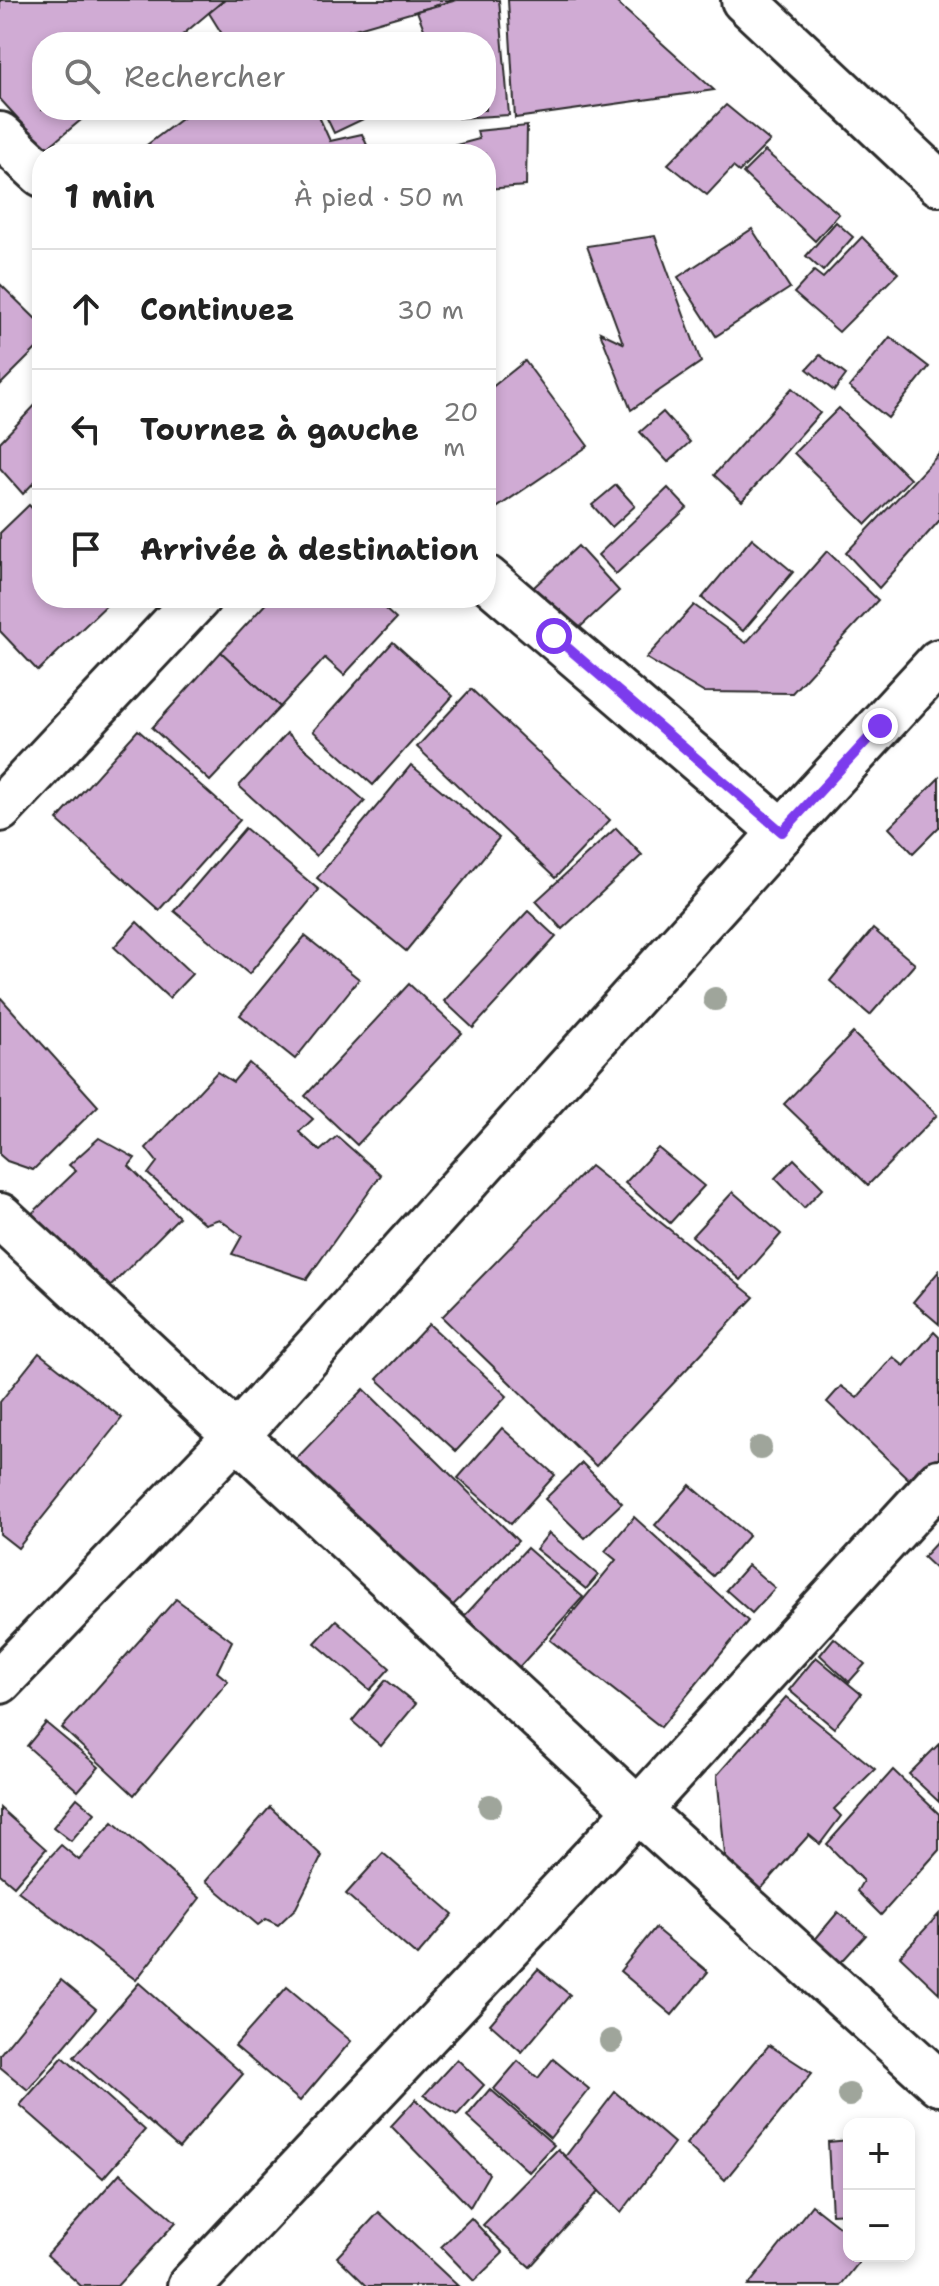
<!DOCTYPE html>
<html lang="fr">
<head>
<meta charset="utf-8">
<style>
  body { margin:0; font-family:"Shantell Sans",sans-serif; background:#f2f2f2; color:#222 }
  .controls { position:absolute; right:24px; bottom:24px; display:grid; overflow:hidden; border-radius:16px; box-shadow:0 4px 12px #0003 }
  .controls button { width:72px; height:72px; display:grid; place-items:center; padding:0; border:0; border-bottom:2px solid #e0e0e0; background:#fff; color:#222; font:40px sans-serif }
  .stop { position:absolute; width:24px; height:24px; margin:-18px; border:6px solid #7c3aed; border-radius:50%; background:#fff }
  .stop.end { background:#7c3aed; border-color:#fff; box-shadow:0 2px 8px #0008 }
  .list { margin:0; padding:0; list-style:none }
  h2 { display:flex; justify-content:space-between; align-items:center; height:104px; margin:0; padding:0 32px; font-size:34px }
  h2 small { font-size:26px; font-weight:400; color:#767676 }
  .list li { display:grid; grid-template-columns:52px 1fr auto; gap:24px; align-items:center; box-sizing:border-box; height:120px; padding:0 32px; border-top:2px solid #e0e0e0 }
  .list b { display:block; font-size:30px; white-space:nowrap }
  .list em { font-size:26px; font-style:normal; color:#767676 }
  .icon { flex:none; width:44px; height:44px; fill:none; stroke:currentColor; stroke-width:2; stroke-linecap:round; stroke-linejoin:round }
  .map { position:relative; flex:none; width:939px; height:2286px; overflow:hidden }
  .search { position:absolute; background:#fff; box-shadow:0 4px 12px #0003; left:32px; top:32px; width:464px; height:88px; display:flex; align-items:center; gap:20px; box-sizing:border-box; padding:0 28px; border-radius:32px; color:#767676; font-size:30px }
  .panel { position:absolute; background:#fff; box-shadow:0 4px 12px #0003; left:32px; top:144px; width:464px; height:464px; border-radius:32px }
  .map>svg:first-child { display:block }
</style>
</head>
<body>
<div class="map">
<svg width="939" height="2286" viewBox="0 0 939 2286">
  <rect width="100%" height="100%" fill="#fff"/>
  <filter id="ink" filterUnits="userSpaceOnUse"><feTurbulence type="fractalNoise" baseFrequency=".0125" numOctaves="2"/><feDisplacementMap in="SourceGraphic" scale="16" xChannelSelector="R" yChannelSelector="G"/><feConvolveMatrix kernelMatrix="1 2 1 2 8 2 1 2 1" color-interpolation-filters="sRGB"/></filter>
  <g filter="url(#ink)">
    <g fill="#d0abd4" stroke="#2b2b2b" stroke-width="2">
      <path d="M 0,0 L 224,0 L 174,42 L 42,42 L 42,110 L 93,110 L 46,149 L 0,99 Z"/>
      <path d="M 225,0 L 455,0 L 310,42 L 227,42 L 209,13 Z"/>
      <path d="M 457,0 L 499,0 L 509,115 L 458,118 L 455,110 L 486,110 L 486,42 L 429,42 L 417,11 Z"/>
      <path d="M 508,0 L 614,0 L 714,90 L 515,118 Z"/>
      <path d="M 726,105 L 770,141 L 739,172 L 733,167 L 707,195 L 668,164 Z"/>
      <path d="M 193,110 L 316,110 L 330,141 L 362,134 L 371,154 L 135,154 Z"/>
      <path d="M 323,110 L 382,110 L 334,133 Z"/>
      <path d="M 527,126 L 526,186 L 486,189 L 486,154 L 435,154 L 434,151 L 479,139 L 477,131 Z"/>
      <path d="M 765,151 L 839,214 L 815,241 L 743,173 Z"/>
      <path d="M 836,222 L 853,237 L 823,271 L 806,256 Z"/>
      <path d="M 752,229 L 790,288 L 716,336 L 678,277 Z"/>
      <path d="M 655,236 L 701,362 L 631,410 L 600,332 L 623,343 L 587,246 Z"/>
      <path d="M 862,237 L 898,273 L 839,332 L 794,293 L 814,271 L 823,278 Z"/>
      <path d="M 0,284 L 42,325 L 42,343 L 0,385 Z"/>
      <path d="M 890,337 L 929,367 L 888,418 L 849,387 Z"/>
      <path d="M 820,355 L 846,375 L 834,391 L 807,369 Z"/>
      <path d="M 525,361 L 588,446 L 486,515 L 486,392 Z"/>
      <path d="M 792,388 L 820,413 L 742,501 L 714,475 Z"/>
      <path d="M 42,398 L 42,474 L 23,494 L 0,468 L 0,442 Z"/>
      <path d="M 839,408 L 910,479 L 866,524 L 794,453 Z"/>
      <path d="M 663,412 L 690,442 L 668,462 L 640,432 Z"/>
      <path d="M 939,454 L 939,521 L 879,588 L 846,553 Z"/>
      <path d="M 616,485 L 635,506 L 612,527 L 592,505 Z"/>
      <path d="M 668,488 L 687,508 L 616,574 L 598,555 Z"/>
      <path d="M 29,505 L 42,519 L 42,598 L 114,598 L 38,671 L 0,631 L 0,533 Z"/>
      <path d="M 752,538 L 793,572 L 743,631 L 702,598 Z"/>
      <path d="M 578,546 L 619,591 L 563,643 L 521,599 Z"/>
      <path d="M 827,551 L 878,600 L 792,693 L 703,692 L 646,658 L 694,605 L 746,643 Z"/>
      <path d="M 271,598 L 373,598 L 396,619 L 344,675 L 325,658 L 280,707 L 221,652 Z"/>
      <path d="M 393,642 L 453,696 L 373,785 L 313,731 Z"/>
      <path d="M 221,652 L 280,707 L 210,781 L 152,728 Z"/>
      <path d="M 471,689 L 610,820 L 555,878 L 417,747 Z"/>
      <path d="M 138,730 L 240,820 L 159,910 L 57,820 Z"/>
      <path d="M 287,733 L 365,801 L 316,856 L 239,786 Z"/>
      <path d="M 411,765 L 499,838 L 406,951 L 317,878 Z"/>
      <path d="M 939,778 L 939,827 L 913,853 L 889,828 Z"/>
      <path d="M 245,828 L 319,890 L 249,974 L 174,911 Z"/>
      <path d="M 616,828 L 642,855 L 562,929 L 536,901 Z"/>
      <path d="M 528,911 L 556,937 L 473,1028 L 444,1001 Z"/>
      <path d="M 137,922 L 192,974 L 169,998 L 114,947 Z"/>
      <path d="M 873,929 L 915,964 L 870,1015 L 830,981 Z"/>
      <path d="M 305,936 L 359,979 L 295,1059 L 240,1015 Z"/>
      <path d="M 409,984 L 462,1033 L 357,1145 L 305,1096 Z"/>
      <path d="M 0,997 L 98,1106 L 33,1170 L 7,1161 L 0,1155 Z"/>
      <path d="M 853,1033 L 937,1115 L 868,1185 L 784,1104 Z"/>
      <path d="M 249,1063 L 313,1119 L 299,1132 L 320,1151 L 337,1136 L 381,1175 L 307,1279 L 232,1254 L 242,1236 L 219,1219 L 205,1224 L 148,1174 L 157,1162 L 146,1148 L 217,1072 L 233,1082 Z"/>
      <path d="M 99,1138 L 135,1158 L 129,1166 L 179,1217 L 101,1296 L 21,1224 L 76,1171 L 69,1165 Z"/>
      <path d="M 658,1148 L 704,1186 L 670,1223 L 625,1183 Z"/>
      <path d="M 794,1159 L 823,1188 L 804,1208 L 775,1178 Z"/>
      <path d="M 590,1166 L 754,1297 L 596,1466 L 442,1317 Z"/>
      <path d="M 733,1192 L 781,1234 L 741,1280 L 692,1236 Z"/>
      <path d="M 939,1271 L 939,1324 L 913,1302 Z"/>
      <path d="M 429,1324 L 507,1396 L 456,1451 L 377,1379 Z"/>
      <path d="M 934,1332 L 939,1337 L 939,1457 L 914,1484 L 827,1402 L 841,1386 L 857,1398 L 893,1357 L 904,1366 Z"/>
      <path d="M 39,1353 L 122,1418 L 18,1548 L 0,1534 L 0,1402 Z"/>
      <path d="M 364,1389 L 518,1541 L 441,1617 L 288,1467 Z"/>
      <path d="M 502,1428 L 555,1475 L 511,1524 L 458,1478 Z"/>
      <path d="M 582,1463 L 622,1503 L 585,1538 L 545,1499 Z"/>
      <path d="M 690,1485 L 749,1535 L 713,1576 L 655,1525 Z"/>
      <path d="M 634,1517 L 748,1621 L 661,1727 L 550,1640 L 616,1560 L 605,1551 Z"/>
      <path d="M 549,1533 L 598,1575 L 586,1589 L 536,1549 Z"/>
      <path d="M 939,1540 L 939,1572 L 923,1557 Z"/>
      <path d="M 527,1548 L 583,1597 L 511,1676 L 456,1625 Z"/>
      <path d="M 748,1565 L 775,1588 L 752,1613 L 726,1590 Z"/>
      <path d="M 176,1599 L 232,1641 L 217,1672 L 228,1681 L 134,1795 L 62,1728 Z"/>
      <path d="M 336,1620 L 390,1668 L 370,1690 L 315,1643 Z"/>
      <path d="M 834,1638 L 865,1664 L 849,1682 L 820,1655 Z"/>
      <path d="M 816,1657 L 861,1694 L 834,1728 L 789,1690 Z"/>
      <path d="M 386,1680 L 416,1704 L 381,1746 L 352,1721 Z"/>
      <path d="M 786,1697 L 875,1769 L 834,1809 L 841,1816 L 820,1844 L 809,1835 L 752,1899 L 727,1875 L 717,1775 Z"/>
      <path d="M 46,1723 L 99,1767 L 78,1791 L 27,1746 Z"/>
      <path d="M 939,1744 L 939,1802 L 909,1774 Z"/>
      <path d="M 893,1770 L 939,1814 L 939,1850 L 881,1915 L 857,1891 L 863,1881 L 827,1844 Z"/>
      <path d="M 77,1798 L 95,1813 L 71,1841 L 53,1827 Z"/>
      <path d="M 270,1807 L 322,1856 L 296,1908 L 278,1925 L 266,1919 L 258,1925 L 206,1881 Z"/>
      <path d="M 0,1808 L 46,1849 L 14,1886 L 0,1874 Z"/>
      <path d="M 113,1822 L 200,1898 L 136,1980 L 18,1891 L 61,1845 L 79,1860 Z"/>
      <path d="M 383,1853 L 453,1914 L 417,1956 L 346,1894 Z"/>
      <path d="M 838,1912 L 866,1935 L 834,1970 L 808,1948 Z"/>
      <path d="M 939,1914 L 939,1993 L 900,1956 Z"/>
      <path d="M 655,1928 L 708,1972 L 672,2015 L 620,1971 Z"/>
      <path d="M 538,1969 L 570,1995 L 522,2052 L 490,2024 Z"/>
      <path d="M 61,1980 L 96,2009 L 28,2090 L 0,2067 L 0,2054 Z"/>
      <path d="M 139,1983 L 243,2074 L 179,2148 L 74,2057 Z"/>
      <path d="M 287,1987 L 351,2041 L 300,2101 L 235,2046 Z"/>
      <path d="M 769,2045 L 812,2073 L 725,2180 L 686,2144 Z"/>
      <path d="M 63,2057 L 145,2130 L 103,2178 L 20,2105 Z"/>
      <path d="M 457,2059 L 484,2085 L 457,2115 L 424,2095 Z"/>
      <path d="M 553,2059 L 589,2089 L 550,2138 L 494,2089 L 518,2061 L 538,2078 Z"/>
      <path d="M 490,2089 L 554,2145 L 529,2172 L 467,2116 Z"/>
      <path d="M 615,2092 L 674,2143 L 621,2213 L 565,2157 Z"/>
      <path d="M 416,2099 L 489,2174 L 470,2207 L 391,2126 Z"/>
      <path d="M 849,2140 L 849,2213 L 832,2214 L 828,2142 Z"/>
      <path d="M 558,2149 L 599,2191 L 530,2267 L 483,2225 Z"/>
      <path d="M 120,2173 L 176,2222 L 117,2286 L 81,2286 L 47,2255 Z"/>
      <path d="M 812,2205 L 849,2234 L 849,2256 L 864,2256 L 840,2286 L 748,2286 Z"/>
      <path d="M 379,2212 L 458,2286 L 367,2286 L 337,2257 Z"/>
      <path d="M 471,2218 L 503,2253 L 474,2281 L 441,2247 Z"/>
    </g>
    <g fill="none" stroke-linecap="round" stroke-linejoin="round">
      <g stroke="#2b2b2b" stroke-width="50">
        <g id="street">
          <path d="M 744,0 L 939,183"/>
          <path d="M 0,135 L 42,174"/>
          <path d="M 486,578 L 782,832"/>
          <path d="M 0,809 L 198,598"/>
          <path d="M 0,1216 L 638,1810 L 939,2083"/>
          <path d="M 0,1681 L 237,1435 L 782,832 L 939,662"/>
          <path d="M 190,2286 L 638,1810 L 939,1482"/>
        </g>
      </g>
      <use href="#street" stroke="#fff" stroke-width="44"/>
    </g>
    <g fill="#9fa59b">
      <circle cx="715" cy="999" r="12"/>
      <circle cx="760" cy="1448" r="12"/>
      <circle cx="490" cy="1806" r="12"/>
      <circle cx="611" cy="2041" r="12"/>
      <circle cx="849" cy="2095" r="12"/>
    </g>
  </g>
  <g fill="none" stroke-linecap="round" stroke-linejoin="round" filter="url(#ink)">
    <path stroke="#7c3aed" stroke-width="10" d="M 554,636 L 782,832 L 880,726"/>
  </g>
</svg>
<div class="controls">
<button>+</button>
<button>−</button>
</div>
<div class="stop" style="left:554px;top:636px"></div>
<div class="stop end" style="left:880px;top:726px"></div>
<div class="search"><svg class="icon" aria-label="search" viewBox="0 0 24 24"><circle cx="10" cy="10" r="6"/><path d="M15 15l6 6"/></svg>Rechercher</div>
<section class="panel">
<h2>1 min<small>À pied · 50 m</small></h2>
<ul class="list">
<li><svg class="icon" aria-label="ahead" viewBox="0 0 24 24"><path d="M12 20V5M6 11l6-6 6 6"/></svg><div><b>Continuez</b></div><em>30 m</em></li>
<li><svg class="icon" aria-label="left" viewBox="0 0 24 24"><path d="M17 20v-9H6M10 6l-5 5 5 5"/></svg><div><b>Tournez à gauche</b></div><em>20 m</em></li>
<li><svg class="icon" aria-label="arrive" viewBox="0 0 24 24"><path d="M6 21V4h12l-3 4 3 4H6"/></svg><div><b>Arrivée à destination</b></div></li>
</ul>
</section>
</div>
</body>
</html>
